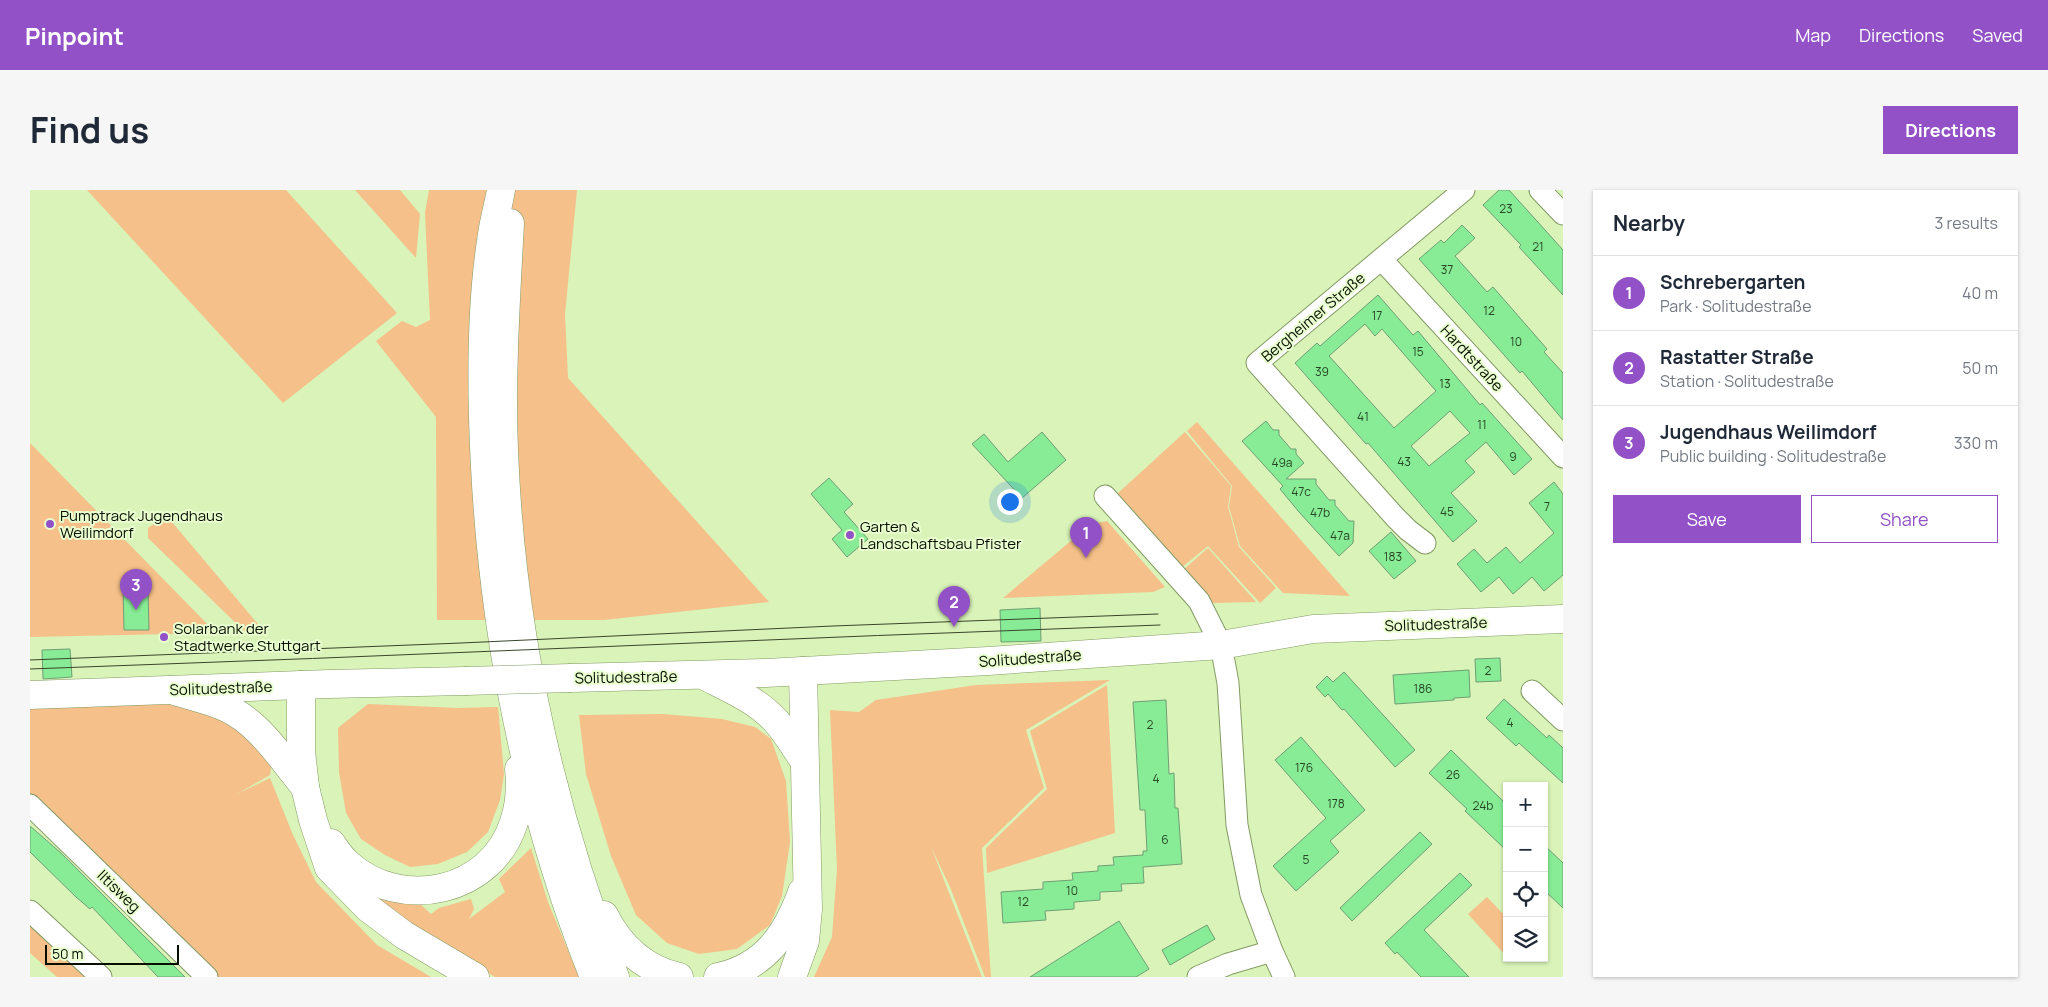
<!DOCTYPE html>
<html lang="en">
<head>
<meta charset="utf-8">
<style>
  body { margin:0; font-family:Manrope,sans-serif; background:#f6f6f7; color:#1f2937 }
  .controls { position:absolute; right:15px; bottom:15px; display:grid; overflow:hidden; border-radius:0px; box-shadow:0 1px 4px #0004 }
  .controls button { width:45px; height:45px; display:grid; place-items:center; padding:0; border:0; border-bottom:1px solid #e0e1e3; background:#fff; color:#1f2937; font:25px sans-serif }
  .scale { position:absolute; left:15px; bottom:12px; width:134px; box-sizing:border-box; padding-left:5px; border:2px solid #070e00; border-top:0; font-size:14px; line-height:18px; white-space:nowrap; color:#070e00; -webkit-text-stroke:4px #e9ffcf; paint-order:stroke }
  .you { position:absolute; left:979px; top:311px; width:18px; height:18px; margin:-12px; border:4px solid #fff; border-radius:50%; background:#1a73e8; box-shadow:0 0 0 8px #1a73e833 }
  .badge { display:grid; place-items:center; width:32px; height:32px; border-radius:50%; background:#9251c6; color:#fff; font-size:16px; font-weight:700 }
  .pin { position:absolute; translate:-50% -41px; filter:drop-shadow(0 1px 2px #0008) }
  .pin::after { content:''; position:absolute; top:26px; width:18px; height:15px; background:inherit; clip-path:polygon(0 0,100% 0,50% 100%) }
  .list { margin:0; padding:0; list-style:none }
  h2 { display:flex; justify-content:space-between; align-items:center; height:65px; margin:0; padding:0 20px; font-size:21px }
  h2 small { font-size:16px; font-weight:400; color:#747a83 }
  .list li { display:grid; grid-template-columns:32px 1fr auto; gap:15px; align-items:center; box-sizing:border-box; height:75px; padding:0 20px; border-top:1px solid #e0e1e3 }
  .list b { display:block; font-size:19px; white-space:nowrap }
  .list p { margin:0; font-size:16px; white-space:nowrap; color:#747a83 }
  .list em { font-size:16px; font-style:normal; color:#747a83 }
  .actions { display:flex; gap:10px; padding:15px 20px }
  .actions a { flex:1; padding:11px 0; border:1px solid #9251c6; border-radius:0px; text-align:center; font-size:18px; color:#9251c6 }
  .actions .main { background:#9251c6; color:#fff }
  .icon { flex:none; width:28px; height:28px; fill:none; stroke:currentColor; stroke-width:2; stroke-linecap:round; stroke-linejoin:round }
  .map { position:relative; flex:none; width:1533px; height:787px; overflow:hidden; border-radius:0px }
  header { display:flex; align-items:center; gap:30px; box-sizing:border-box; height:70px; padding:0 25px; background:#9251c6; color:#fff }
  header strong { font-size:24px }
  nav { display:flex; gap:28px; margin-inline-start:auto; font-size:18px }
  .intro { display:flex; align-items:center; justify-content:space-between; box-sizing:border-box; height:120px; padding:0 30px }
  h1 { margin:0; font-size:35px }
  .button { padding:12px 22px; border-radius:0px; background:#9251c6; color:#fff; font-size:18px; font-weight:700 }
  main { display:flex; gap:30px; padding:0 30px }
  aside { flex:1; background:#fff; border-radius:0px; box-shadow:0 1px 4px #0004 }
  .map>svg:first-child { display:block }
</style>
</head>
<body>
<header>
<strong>Pinpoint</strong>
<nav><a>Map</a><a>Directions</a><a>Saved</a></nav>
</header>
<div class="intro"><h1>Find us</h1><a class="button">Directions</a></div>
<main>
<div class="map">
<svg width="1533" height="787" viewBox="0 0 1533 787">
  <rect width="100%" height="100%" fill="#d9f3b8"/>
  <g fill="#f5c089">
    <path d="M 57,0 L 256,0 L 367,123 L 253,213 Z"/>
    <path d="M 325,0 L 370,0 L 390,24 L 386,68 Z"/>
    <path d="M 399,0 L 547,0 L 535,124 L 538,188 L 739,412 L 574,430 L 407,430 L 406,227 L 346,151 L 372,131 L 386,137 L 400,130 L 395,23 Z"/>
    <path d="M 1167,232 L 1320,406 L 1253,403 L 1210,356 L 1199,317 L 1202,296 L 1157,241 Z"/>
    <path d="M 1155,242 L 1201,296 L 1198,317 L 1209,357 L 1246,398 L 1230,413 L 1178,356 L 1151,378 L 1087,304 Z"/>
    <path d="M 0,253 L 186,443 L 0,447 Z"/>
    <path d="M 136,325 L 233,440 L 214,441 L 118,348 L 118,338 Z"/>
    <path d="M 1077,331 L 1135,397 L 1123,402 L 973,408 L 1061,334 Z"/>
    <path d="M 1178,358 L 1226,412 L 1181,413 L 1152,381 Z"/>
    <path d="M 1080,490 L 996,540 L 1014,598 L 952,658 L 961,787 L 955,787 L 920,697 L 901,657 L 952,787 L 784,787 L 802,747 L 807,679 L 800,520 L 829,522 L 846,510 L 946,495 Z"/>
    <path d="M 1077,495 L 1085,643 L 957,683 L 956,658 L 1017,599 L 1000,541 Z"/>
    <path d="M 110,513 C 129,514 146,514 164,518 C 189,525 222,552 242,568 L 240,585 L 207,604 L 240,588 L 263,645 L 286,692 L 347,755 L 401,787 L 174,787 L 0,615 L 0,518 Z"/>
    <path d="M 338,514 L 427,518 L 468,517 L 474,584 L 470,610 L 458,642 L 437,662 L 408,674 L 380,677 L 355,665 L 331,649 L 316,623 L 309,582 L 308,538 Z"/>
    <path d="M 632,524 L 692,529 L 725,537 L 741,549 L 756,591 L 760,652 L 752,706 L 740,735 L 707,759 L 669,764 L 637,753 L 606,725 L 581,666 L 556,584 L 549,525 Z"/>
    <path d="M 501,658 L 518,712 L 549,787 L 465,787 L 393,745 L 332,698 L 388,712 L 401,724 L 409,718 L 441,709 L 444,719 L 439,729 L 475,702 L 469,689 Z"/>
    <path d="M 1457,707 L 1477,728 L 1477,767 L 1438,724 Z"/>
    <path d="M 0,734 L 58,787 L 27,787 L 0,763 Z"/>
  </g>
  <g fill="#87ec95" stroke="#6f9f74" fill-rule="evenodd">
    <path d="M 1469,0 L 1479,0 L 1533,60 L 1533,105 L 1489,57 L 1491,55 L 1453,15 Z"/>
    <path d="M 1432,35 L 1445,48 L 1425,66 L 1457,102 L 1463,97 L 1517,159 L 1514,162 L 1533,183 L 1533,230 L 1492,181 L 1490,183 L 1389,69 L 1411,50 L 1414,53 Z"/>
    <path d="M 1348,105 L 1383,145 L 1388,141 L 1450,215 L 1452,213 L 1502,269 L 1484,285 L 1456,252 L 1435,271 L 1445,282 L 1421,303 L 1447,331 L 1423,352 L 1338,253 L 1336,254 L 1265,173 L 1287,153 L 1290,156 ZM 1335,134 L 1345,146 L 1352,139 L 1406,201 L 1364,238 L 1299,166 ZM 1420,221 L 1440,243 L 1399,276 L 1381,256 Z"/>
    <path d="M 1236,231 L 1243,240 L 1249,240 L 1249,245 L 1261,259 L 1266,259 L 1266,264 L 1274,273 L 1256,289 L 1286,289 L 1286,294 L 1299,310 L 1305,310 L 1305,315 L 1319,331 L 1324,331 L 1323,353 L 1309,366 L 1269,322 L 1250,299 L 1253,296 L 1212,251 Z"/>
    <path d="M 1012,242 L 1036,270 L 992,308 L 942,254 L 954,244 L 978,272 Z"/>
    <path d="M 799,288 L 823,314 L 814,322 L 838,349 L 817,367 L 802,349 L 812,340 L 781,304 Z"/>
    <path d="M 1524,292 L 1533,304 L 1533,385 L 1514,401 L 1502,387 L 1483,404 L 1469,387 L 1451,402 L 1427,374 L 1444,359 L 1457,373 L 1476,357 L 1490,373 L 1524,343 L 1499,313 Z"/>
    <path d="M 1361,342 L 1386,371 L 1364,389 L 1339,361 Z"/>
    <path d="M 93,400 L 118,400 L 119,440 L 94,440 Z"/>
    <path d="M 1010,418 L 1011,451 L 971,452 L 970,420 Z"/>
    <path d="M 40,459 L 42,487 L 13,489 L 12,460 Z"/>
    <path d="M 1470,468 L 1471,491 L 1446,492 L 1445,469 Z"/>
    <path d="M 1439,480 L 1440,507 L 1424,508 L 1424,510 L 1365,514 L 1363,485 Z"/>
    <path d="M 1314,482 L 1385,560 L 1365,577 L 1314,519 L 1312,520 L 1298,504 L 1295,507 L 1286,497 L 1297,486 L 1303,492 Z"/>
    <path d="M 1474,509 L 1517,548 L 1519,545 L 1533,558 L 1533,593 L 1489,553 L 1486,556 L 1456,528 Z"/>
    <path d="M 1136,510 L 1139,584 L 1144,583 L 1145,618 L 1148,618 L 1152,674 L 1113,677 L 1114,693 L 1091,694 L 1092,701 L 1070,702 L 1070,710 L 1044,712 L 1044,719 L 1015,721 L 1016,730 L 973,733 L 971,702 L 1013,699 L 1013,692 L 1043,690 L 1042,683 L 1068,681 L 1068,676 L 1084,675 L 1083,667 L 1113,665 L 1113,661 L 1117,661 L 1115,620 L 1110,620 L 1103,512 Z"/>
    <path d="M 1271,547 L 1335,620 L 1300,651 L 1309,662 L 1266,701 L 1243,676 L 1296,628 L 1245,570 Z"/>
    <path d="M 1421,560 L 1477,615 L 1477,661 L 1435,621 L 1437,619 L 1399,583 Z"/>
    <path d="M 0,636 L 31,663 L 155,787 L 128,787 L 62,717 L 60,719 L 46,707 L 0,662 Z"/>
    <path d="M 1390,642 L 1402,654 L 1322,731 L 1310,718 Z"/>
    <path d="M 1514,655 L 1533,673 L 1533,718 L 1514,700 Z"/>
    <path d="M 1430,683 L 1442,695 L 1394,740 L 1439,787 L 1391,787 L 1367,762 L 1365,764 L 1355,753 Z"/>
    <path d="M 1089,731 L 1119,779 L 1106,787 L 1000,787 Z"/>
    <path d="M 1177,735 L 1185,749 L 1140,775 L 1132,760 Z"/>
  </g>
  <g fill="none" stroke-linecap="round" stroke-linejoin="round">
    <g stroke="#839a63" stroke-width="23">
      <g id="minor">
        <path d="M 1510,0 L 1533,24"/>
        <path d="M 1352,70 L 1533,267"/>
        <path d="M 1075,306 L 1169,411 L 1191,455 L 1198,493 L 1207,635 L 1221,705 L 1242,761 L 1254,787"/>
        <path d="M 1395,353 L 1378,340 L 1365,327 L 1227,173 L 1434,0"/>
        <path d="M 1502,501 L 1533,530"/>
        <path d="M 0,615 L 177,787"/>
        <path d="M 0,721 L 71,787"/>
        <path d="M 1168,787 L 1198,774 L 1242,761"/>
      </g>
    </g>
    <g stroke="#839a63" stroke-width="29">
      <g id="secondary">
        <path d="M 541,488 L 736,483 L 958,471 L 1191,455 L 1283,439 L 1533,429"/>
        <path d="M 0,505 L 299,494 L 435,491"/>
      </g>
    </g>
    <g stroke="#839a63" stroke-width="29">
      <g id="primary">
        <path d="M 471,0 C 468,17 463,34 461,51 C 450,125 451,203 455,277 C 464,450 499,625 564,787"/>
        <path d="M 480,33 C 476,109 471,185 474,261 C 481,441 520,618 585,787"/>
        <path d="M 673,485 C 698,498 725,509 745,530 C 756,542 765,557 774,571"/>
        <path d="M 271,495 L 271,561 L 275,597 L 283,630 L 299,678 L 338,718 L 374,745 L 445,787"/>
        <path d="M 141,500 C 163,507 190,512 209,525 C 234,541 256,574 275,597"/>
        <path d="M 301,653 C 306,660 311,668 318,674 C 371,722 462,703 484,632 C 490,614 491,597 489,579"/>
        <path d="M 574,725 C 590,757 614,779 649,787"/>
        <path d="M 688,787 C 735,777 757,744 772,702"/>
        <path d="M 762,787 L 775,751 L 778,719 L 773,481"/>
      </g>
    </g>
    <use href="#minor" stroke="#fff" stroke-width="21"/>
    <use href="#secondary" stroke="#fff" stroke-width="28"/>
    <use href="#primary" stroke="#fff" stroke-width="28"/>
    <g stroke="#3a462d" stroke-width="1">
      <path d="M 0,470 L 431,453 L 803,436 L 1128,424"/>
      <path d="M 0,479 C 377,466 753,448 1130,435"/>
    </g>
    <g stroke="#839a63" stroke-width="29" stroke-linecap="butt">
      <path id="secondary-bridge" d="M 435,491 L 541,488"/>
    </g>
    <use href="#secondary-bridge" stroke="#fff" stroke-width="28"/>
  </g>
  <g fill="#9251c6" stroke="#e9ffcf" stroke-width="2">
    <circle cx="20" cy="334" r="5"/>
    <circle cx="820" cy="345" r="5"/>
    <circle cx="134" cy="447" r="5"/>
  </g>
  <g text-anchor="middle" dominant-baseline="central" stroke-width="4" stroke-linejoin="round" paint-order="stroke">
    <g font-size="12" fill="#274625">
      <text x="1476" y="18">23</text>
      <text x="1508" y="56">21</text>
      <text x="1417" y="79">37</text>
      <text x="1459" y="120">12</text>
      <text x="1347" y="125">17</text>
      <text x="1486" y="151">10</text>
      <text x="1388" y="161">15</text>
      <text x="1292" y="181">39</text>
      <text x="1415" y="193">13</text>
      <text x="1333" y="226">41</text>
      <text x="1452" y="234">11</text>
      <text x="1483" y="266">9</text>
      <text x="1374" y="271">43</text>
      <text x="1252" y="272">49a</text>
      <text x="1271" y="301">47c</text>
      <text x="1517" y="316">7</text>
      <text x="1417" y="321">45</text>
      <text x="1290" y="322">47b</text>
      <text x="1310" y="345">47a</text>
      <text x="1363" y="366">183</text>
      <text x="1458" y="480">2</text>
      <text x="1393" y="498">186</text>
      <text x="1480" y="532">4</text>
      <text x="1120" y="534">2</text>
      <text x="1274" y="577">176</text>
      <text x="1423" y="584">26</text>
      <text x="1126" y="588">4</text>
      <text x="1306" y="613">178</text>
      <text x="1453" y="615">24b</text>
      <text x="1135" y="649">6</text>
      <text x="1276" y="669">5</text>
      <text x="1042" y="700">10</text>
      <text x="993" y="711">12</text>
    </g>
    <g font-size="15" fill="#070e00" stroke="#e9ffcf">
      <text transform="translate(1283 127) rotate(-40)">Bergheimer Straße</text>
      <text transform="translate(1442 168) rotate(47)">Hardtstraße</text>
      <text transform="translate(1406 434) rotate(-2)">Solitudestraße</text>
      <text transform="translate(1000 468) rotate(-4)">Solitudestraße</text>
      <text transform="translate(596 487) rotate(-1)">Solitudestraße</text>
      <text transform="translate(191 498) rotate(-2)">Solitudestraße</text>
      <text transform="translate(89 701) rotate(44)">Iltisweg</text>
    </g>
    <g font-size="15" fill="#070e00" stroke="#e9ffcf" text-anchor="start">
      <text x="30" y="325">Pumptrack Jugendhaus<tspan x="30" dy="17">Weilimdorf</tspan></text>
      <text x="830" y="336">Garten &amp;<tspan x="830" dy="17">Landschaftsbau Pfister</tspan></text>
      <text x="144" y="438">Solarbank der<tspan x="144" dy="17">Stadtwerke Stuttgart</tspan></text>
    </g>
  </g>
</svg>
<div class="controls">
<button>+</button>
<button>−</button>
<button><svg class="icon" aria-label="locate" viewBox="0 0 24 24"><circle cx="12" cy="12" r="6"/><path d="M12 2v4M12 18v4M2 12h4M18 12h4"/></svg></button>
<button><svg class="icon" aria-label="layers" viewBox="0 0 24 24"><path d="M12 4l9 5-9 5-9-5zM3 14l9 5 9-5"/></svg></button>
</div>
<div class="scale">50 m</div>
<div class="you"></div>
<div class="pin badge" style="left:1056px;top:368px">1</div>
<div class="pin badge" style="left:924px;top:437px">2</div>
<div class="pin badge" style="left:106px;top:420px">3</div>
</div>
<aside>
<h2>Nearby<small>3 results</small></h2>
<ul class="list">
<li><span class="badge">1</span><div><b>Schrebergarten</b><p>Park · Solitudestraße</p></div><em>40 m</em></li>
<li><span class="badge">2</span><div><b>Rastatter Straße</b><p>Station · Solitudestraße</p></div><em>50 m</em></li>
<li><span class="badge">3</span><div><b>Jugendhaus Weilimdorf</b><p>Public building · Solitudestraße</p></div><em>330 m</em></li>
</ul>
<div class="actions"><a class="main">Save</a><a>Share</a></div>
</aside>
</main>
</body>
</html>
